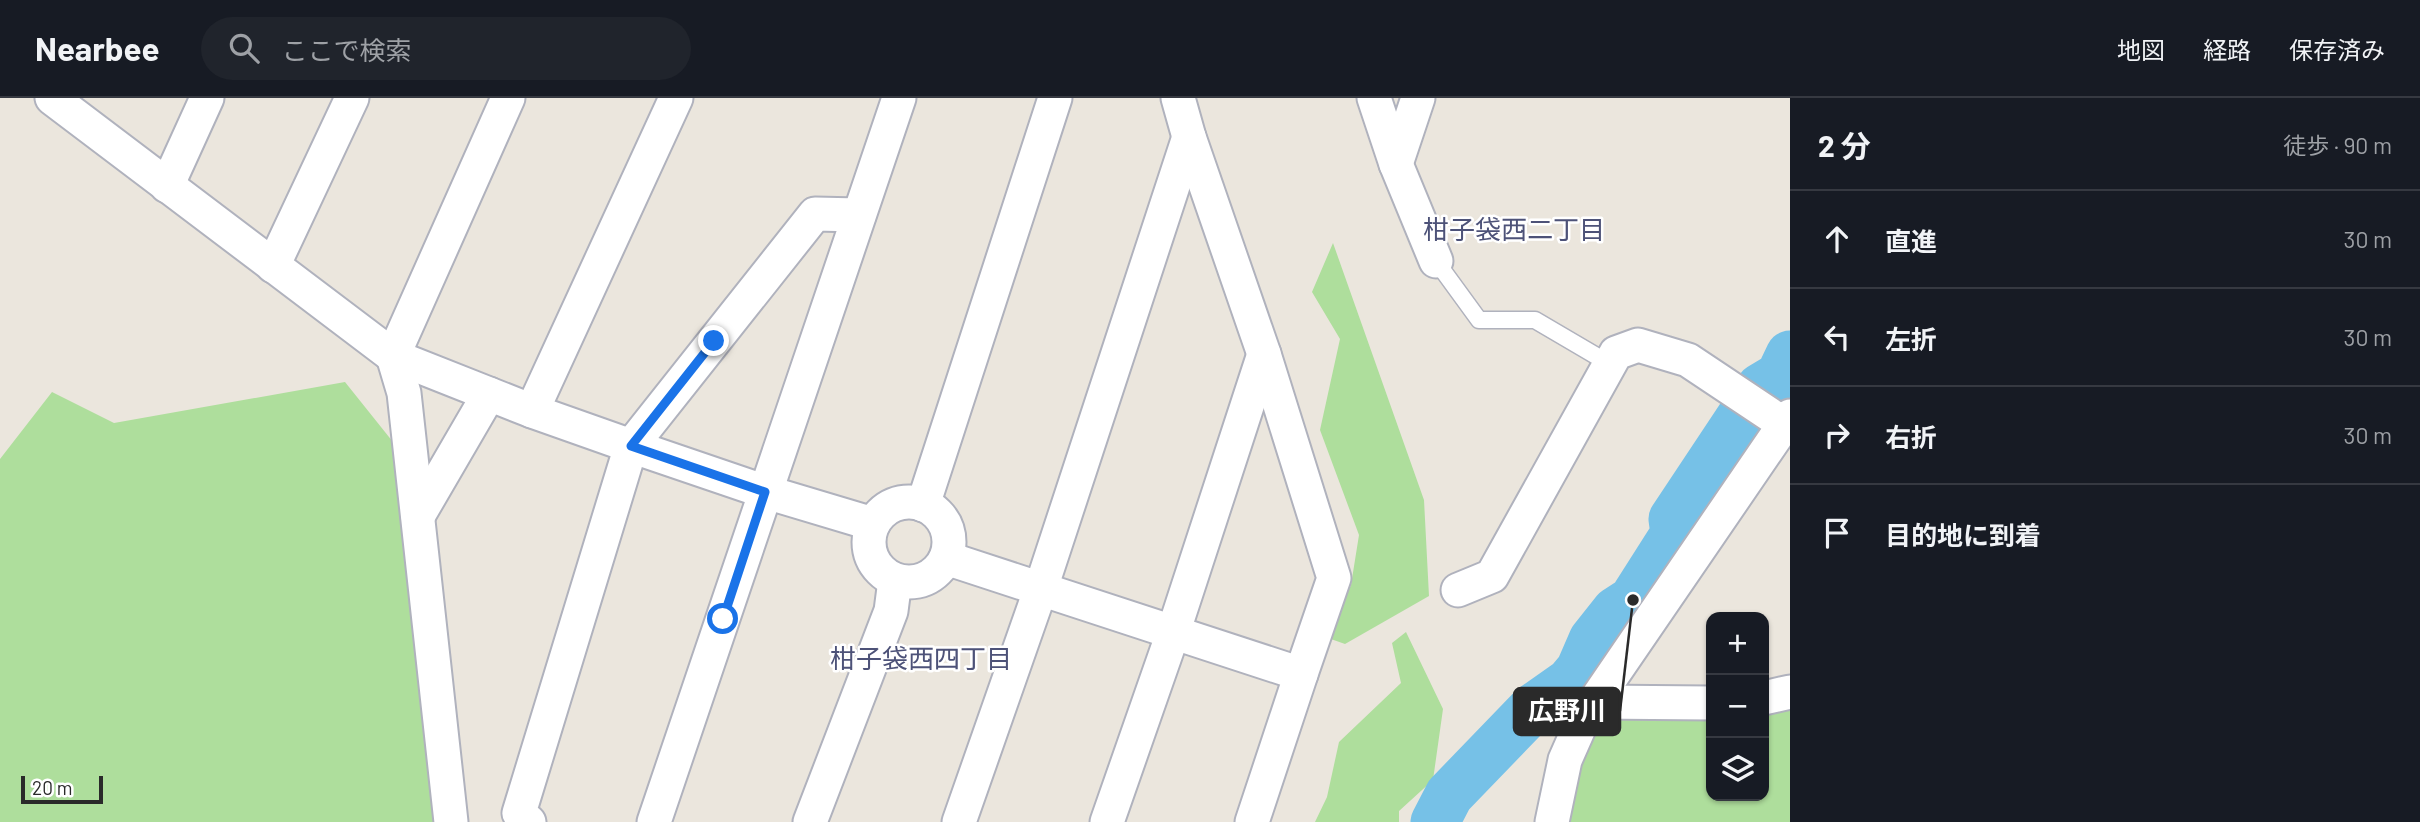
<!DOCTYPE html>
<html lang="ja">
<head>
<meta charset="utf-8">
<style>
  body { margin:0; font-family:Barlow,"Noto Sans JP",sans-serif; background:#20242c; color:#f1f3f6 }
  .controls { position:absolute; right:21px; bottom:21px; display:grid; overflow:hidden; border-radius:14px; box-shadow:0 2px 5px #0004 }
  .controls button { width:63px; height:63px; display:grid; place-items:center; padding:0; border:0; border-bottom:2px solid #363941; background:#171b24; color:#f1f3f6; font:35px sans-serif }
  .scale { position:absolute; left:21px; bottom:18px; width:82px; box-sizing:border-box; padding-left:7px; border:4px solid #2a2a2a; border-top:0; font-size:19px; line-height:24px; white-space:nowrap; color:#2a2a2a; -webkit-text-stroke:5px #fff; paint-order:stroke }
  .stop { position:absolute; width:21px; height:21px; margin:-16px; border:5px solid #1a73e8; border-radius:50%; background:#fff }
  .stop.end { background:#1a73e8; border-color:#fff; box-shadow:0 2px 7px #0008 }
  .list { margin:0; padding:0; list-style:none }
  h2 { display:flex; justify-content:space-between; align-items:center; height:91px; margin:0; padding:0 28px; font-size:30px }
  h2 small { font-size:23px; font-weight:400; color:#9ea1a6 }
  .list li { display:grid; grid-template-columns:46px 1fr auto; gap:21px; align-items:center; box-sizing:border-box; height:98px; padding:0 28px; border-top:2px solid #363941 }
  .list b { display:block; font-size:26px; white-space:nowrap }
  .list em { font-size:23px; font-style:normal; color:#9ea1a6 }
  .icon { flex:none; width:38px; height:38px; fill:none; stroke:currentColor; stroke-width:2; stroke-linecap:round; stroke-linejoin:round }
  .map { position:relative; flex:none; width:1790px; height:724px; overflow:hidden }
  header { display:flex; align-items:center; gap:42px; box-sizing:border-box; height:98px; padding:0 35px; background:#171b24; border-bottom:2px solid #363941 }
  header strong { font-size:33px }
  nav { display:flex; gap:38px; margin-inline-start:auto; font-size:24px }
  .search { width:490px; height:63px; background:#20242c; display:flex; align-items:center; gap:18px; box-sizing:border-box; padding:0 24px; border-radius:38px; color:#9ea1a6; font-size:26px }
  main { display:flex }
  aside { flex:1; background:#171b24 }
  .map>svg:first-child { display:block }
</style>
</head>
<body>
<header>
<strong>Nearbee</strong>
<div class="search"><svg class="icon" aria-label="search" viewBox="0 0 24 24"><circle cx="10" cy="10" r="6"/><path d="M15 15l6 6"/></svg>ここで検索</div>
<nav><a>地図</a><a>経路</a><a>保存済み</a></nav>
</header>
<main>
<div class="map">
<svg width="1790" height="724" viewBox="0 0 1790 724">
  <rect width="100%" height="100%" fill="#ebe6dd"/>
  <g fill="#aede9c">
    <path d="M 1333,145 L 1424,402 L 1429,498 L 1345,546 L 1328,540 L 1351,487 L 1359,437 L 1320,332 L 1340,241 L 1312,194 Z"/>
    <path d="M 345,284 L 397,349 L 443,724 L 0,724 L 0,361 L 52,294 L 114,325 Z"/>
    <path d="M 1406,534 L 1443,611 L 1433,682 L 1399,713 L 1399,724 L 1315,724 L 1327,699 L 1339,644 L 1401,585 L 1392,545 Z"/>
    <path d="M 1790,612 L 1790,724 L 1569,724 L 1587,645 L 1624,616 L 1711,616 L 1711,698 L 1764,698 L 1764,616 Z"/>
  </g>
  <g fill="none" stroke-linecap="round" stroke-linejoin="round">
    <path stroke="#76c1e7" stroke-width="49" d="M 1435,724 L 1449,697 L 1533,610 L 1570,584 L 1580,572 L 1593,542 L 1616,513 L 1633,502 L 1675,436 L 1673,421 L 1760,290 L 1780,278 L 1790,257"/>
    <g stroke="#b0b2bd" stroke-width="19">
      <path id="lane" d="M 1436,163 L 1479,222 L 1535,222 L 1610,266"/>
    </g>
    <g stroke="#b0b2bd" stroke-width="37">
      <g id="street">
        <path d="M 52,0 L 393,258 L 532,313 L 631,348 L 766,394 L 873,426"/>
        <path d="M 1374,0 L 1396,66 L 1436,163"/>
        <path d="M 1396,66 L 1418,0"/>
        <path d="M 167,88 L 207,0"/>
        <path d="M 273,168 L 352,0"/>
        <path d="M 532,313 L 676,0"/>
        <circle cx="909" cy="444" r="40"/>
        <path d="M 923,407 L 1055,0"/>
        <path d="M 418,418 L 489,296"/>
        <path d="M 946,460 L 1301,576 L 1334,480 L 1264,256 L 1189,39 L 1178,0"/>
        <path d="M 1458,492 L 1492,478 L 1616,255 L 1638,247 L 1688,262 L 1784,326"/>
        <path d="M 1764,600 L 1790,594"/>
        <path d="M 1594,604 L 1711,605"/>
        <path d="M 451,724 L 404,295 L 393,258 L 508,0"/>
        <path d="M 529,724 L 519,715 L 631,348 L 815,116 L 859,117"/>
        <path d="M 654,724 L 899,0"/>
        <path d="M 810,724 L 891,513 L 895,482"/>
        <path d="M 959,724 L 1041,490 L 1189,39"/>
        <path d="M 1107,724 L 1173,535 L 1264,256"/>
        <path d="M 1252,724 L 1301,576"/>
        <path d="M 1552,724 L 1565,662 L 1584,619 L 1790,318"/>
      </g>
    </g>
    <use href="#lane" stroke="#fff" stroke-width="16"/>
    <use href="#street" stroke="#fff" stroke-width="33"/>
  </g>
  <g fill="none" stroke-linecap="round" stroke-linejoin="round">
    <path stroke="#1a73e8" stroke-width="9" d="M 714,243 L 631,348 L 765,394 L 723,521"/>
  </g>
  <g text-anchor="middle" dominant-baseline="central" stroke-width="5" stroke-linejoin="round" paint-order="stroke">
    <g font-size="26" fill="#4d5278" stroke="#fff">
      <text x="1514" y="130">柑子袋西二丁目</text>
      <text x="921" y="559">柑子袋西四丁目</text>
    </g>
  </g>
  <path fill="none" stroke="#2a2a2a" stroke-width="2.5" d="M1633 502L1620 613"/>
  <circle fill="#2a2a2a" stroke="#fff" stroke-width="2.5" cx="1633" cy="502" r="7"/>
  <rect fill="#2a2a2a" stroke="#2a2a2a" stroke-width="2.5" x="1514" y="590" width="106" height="47" rx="7"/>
  <g font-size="26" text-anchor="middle" font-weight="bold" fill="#fff">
    <text x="1567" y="622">広野川</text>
  </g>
</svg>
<div class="controls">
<button>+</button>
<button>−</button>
<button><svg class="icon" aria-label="layers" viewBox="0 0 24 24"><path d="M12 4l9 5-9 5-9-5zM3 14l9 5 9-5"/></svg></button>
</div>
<div class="scale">20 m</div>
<div class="stop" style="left:723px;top:521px"></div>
<div class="stop end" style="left:714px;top:243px"></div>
</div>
<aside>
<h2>2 分<small>徒歩 · 90 m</small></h2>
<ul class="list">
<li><svg class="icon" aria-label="ahead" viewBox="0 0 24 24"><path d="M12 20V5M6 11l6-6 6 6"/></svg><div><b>直進</b></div><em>30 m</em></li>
<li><svg class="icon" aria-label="left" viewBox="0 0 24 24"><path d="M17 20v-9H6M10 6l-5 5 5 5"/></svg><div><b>左折</b></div><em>30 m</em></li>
<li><svg class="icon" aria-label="right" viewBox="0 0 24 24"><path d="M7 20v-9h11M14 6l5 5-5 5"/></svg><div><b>右折</b></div><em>30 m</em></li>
<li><svg class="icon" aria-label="arrive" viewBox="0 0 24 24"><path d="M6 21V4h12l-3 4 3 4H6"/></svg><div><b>目的地に到着</b></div></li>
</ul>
</aside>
</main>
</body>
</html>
